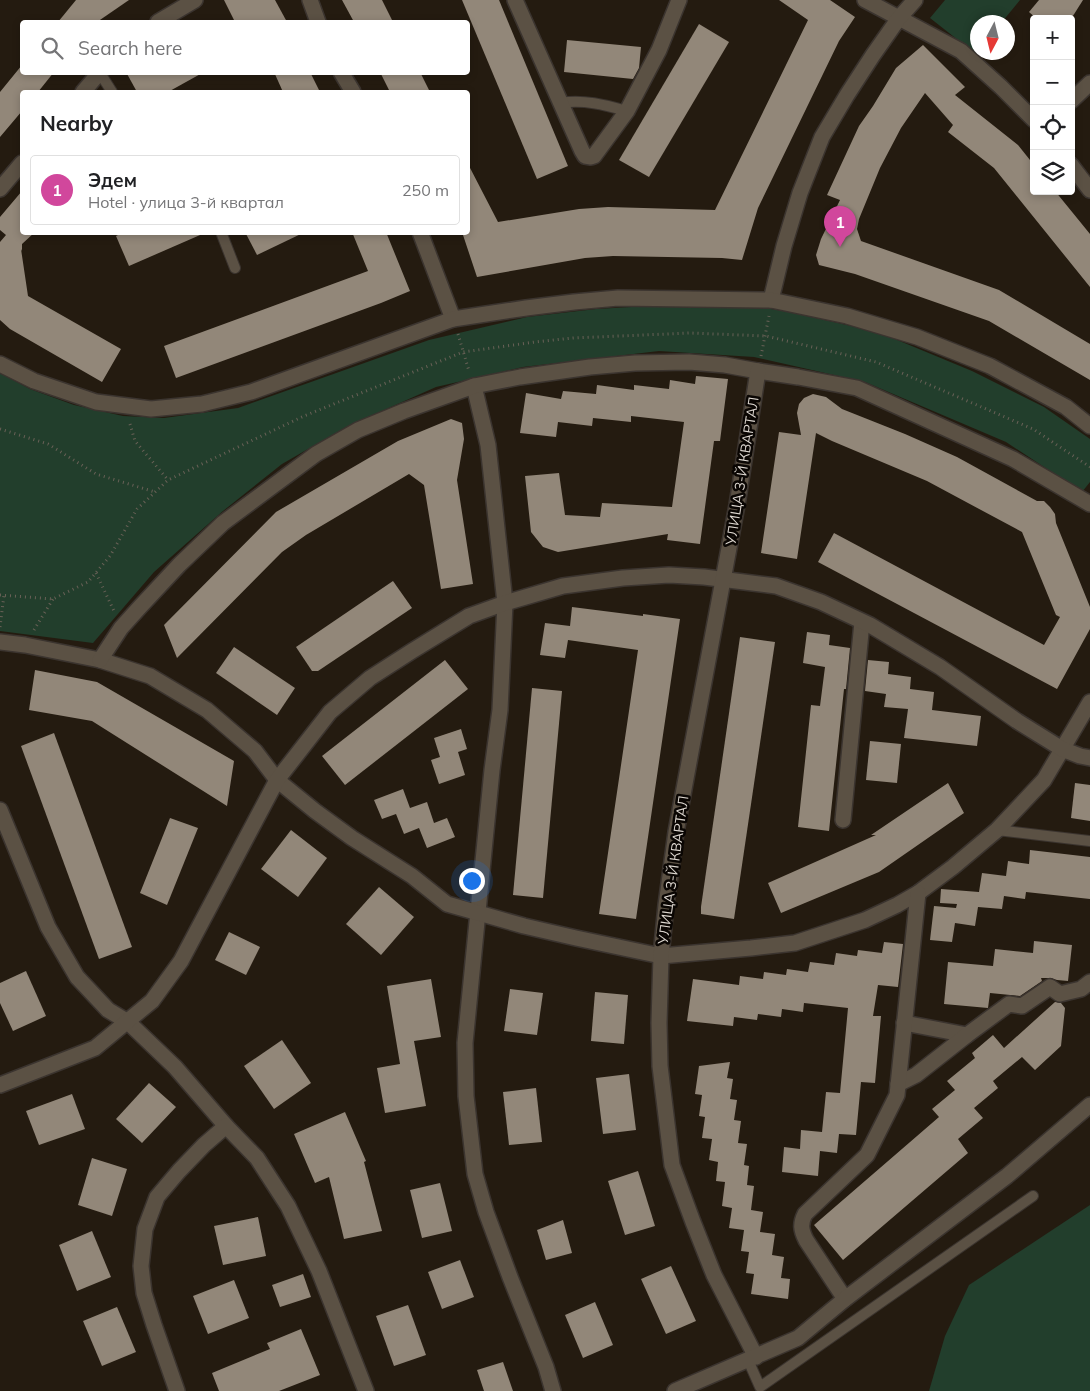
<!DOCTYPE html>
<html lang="en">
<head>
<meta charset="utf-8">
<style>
  body { margin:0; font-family:Mulish,sans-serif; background:#f2f2f2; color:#202124 }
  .controls { position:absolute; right:15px; top:15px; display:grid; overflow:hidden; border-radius:5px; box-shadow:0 2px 8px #0003 }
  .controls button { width:45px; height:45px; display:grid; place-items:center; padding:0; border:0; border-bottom:1px solid #e0e0e0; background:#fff; color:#202124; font:25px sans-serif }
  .compass { position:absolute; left:970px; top:15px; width:45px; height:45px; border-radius:50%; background:#fff; box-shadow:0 2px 8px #0003; rotate:187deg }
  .you { position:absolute; left:471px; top:880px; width:18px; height:18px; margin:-12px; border:4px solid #fff; border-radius:50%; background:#1a73e8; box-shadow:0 0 0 8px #1a73e833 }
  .badge { display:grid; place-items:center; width:32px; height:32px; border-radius:50%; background:#b45309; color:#fff; font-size:16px; font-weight:700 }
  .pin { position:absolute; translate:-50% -41px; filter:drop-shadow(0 1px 2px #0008) }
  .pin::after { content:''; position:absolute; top:26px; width:18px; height:15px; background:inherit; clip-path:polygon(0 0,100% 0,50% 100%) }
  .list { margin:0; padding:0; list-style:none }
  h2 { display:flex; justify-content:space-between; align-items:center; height:65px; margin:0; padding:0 20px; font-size:21px }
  h2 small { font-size:16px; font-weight:400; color:#757577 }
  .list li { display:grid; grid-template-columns:32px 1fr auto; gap:15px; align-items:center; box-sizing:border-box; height:70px; margin:0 10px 10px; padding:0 10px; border:1px solid #e0e0e0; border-radius:5px }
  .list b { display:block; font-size:19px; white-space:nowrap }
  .list p { margin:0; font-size:16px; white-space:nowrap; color:#757577 }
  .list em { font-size:16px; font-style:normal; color:#757577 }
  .icon { flex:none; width:28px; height:28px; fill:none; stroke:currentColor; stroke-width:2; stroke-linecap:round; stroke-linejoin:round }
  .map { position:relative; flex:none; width:1090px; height:1391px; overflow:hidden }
  .search { position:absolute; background:#fff; box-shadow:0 2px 8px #0003; left:20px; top:20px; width:450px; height:55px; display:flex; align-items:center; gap:12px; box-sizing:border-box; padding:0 18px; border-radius:5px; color:#757577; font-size:19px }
  .panel { position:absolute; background:#fff; box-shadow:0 2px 8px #0003; left:20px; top:90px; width:450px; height:145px; border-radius:5px }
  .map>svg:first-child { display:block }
</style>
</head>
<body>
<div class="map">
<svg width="1090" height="1391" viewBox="0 0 1090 1391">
  <rect width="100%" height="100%" fill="#241b10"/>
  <g fill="#223e2c">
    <path d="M 945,0 L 1020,0 L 1002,22 L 978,22 L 978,52 L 979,53 L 977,55 L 930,18 Z"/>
    <path d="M 747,305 L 789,312 L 878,332 L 972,371 L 1044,407 L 1090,439 L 1090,482 L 1082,492 L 1006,442 L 865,382 L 754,357 L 659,351 L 523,367 L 436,387 L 348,426 L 282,464 L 223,511 L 154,572 L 93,643 L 0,631 L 0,373 L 30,389 L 74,405 L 123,416 L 164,418 L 238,408 L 429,340 L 527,317 L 596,309 L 649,306 Z"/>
    <path d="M 1090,1205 L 1090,1391 L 929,1391 L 945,1336 L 969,1285 Z"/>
  </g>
  <g fill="#928779">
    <path d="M 76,0 L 129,0 L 97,22 L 58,22 Z"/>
    <path d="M 224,0 L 275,0 L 287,22 L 235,22 Z"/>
    <path d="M 342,0 L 382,0 L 393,22 L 354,22 Z"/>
    <path d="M 462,0 L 499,0 L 568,166 L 537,179 Z"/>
    <path d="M 779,0 L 830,0 L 855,17 L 839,41 L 758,208 L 742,260 L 722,258 L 613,256 L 585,258 L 477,277 L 462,232 L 468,232 L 468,164 L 498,222 L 579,209 L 608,207 L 715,210 L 808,20 Z"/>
    <path d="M 1039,0 L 1083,0 L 1071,19 L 1037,19 L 1029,12 Z"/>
    <path d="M 699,24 L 729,42 L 649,177 L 619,160 Z"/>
    <path d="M 567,40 L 641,47 L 639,68 L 633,79 L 564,72 Z"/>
    <path d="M 923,45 L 965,87 L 955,95 L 1018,145 L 1034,165 L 1034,191 L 1055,191 L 1090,234 L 1090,287 L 994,168 L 948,132 L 953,125 L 925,93 L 901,128 L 880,168 L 859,219 L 857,229 L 861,241 L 999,290 L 1090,344 L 1090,380 L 989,321 L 855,274 L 819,265 L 816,255 L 821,239 L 840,200 L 827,195 L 859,126 L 873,106 L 896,68 Z"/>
    <path d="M 22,65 L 22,72 L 54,72 L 38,92 L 22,92 L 22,111 L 0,137 L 0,92 Z"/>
    <path d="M 126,72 L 204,72 L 168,92 L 137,92 Z"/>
    <path d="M 274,72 L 310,72 L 320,92 L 283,92 Z"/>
    <path d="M 380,72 L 420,72 L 430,92 L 390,92 Z"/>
    <path d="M 22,191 L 22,232 L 35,232 L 22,244 L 22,251 L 21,249 L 28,296 L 121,349 L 102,382 L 10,329 L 0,320 L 0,242 L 6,235 L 0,230 L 0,217 Z"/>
    <path d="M 124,232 L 207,232 L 129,266 L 116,236 Z"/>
    <path d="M 245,232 L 305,232 L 257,255 Z"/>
    <path d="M 352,232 L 386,232 L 410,291 L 381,303 L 176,378 L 164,346 L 368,271 Z"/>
    <path d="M 696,376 L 728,379 L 720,441 L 714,441 L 700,544 L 667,540 L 668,534 L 558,552 L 543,547 L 531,532 L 525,476 L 559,473 L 565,515 L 600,517 L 602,503 L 672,507 L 684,422 L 631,416 L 631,422 L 593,418 L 592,426 L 558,422 L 556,437 L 520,433 L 526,393 L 561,399 L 563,391 L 596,394 L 597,385 L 634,390 L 634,385 L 669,389 L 670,380 L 695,384 Z"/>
    <path d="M 813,394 L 826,397 L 842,409 L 905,434 L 957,457 L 1037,501 L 1044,501 L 1050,507 L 1055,514 L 1056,523 L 1090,607 L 1090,629 L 1057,689 L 818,562 L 834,533 L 1044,645 L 1060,617 L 1056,615 L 1022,532 L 927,481 L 832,441 L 816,433 L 797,559 L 761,553 L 779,432 L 801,435 L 797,413 L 799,404 L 804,398 Z"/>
    <path d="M 451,419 L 462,423 L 464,439 L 457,480 L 473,584 L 441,589 L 424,485 L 409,474 L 306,535 L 282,552 L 177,658 L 164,625 L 276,512 L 398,441 Z"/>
    <path d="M 393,581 L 412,608 L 318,671 L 312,671 L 296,647 Z"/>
    <path d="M 572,607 L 643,616 L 643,614 L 680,619 L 636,919 L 599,914 L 638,650 L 568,640 L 565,658 L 540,655 L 545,623 L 570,626 Z"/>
    <path d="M 807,632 L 830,635 L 829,645 L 850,648 L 846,689 L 844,689 L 829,831 L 798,827 L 811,705 L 820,706 L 825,667 L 803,663 Z"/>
    <path d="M 740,637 L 775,642 L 734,919 L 701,914 L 701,907 Z"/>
    <path d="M 234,647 L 295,688 L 277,715 L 216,673 Z"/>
    <path d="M 445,660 L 468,689 L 345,785 L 322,756 Z"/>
    <path d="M 868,660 L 889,662 L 888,674 L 911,677 L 910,689 L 934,692 L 932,710 L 981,716 L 977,746 L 904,738 L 908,709 L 884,707 L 886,694 L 865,691 Z"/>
    <path d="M 35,670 L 97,682 L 234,761 L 227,806 L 92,721 L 29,710 Z"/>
    <path d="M 532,688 L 562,691 L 543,898 L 513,895 Z"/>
    <path d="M 461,729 L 467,749 L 458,752 L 465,775 L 439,784 L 431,760 L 440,757 L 434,738 Z"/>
    <path d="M 54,733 L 132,947 L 99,959 L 21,746 Z"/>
    <path d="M 870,741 L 901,744 L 897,783 L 866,780 Z"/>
    <path d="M 948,783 L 964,813 L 879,872 L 781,913 L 768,883 L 876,835 L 871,835 Z"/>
    <path d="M 1075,783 L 1090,785 L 1090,821 L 1071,818 Z"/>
    <path d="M 403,789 L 410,808 L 427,802 L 434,823 L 447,818 L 455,837 L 427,848 L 419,828 L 404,834 L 396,814 L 382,819 L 374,800 Z"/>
    <path d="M 170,818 L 198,828 L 167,905 L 140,893 Z"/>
    <path d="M 291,830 L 327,858 L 298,897 L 261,869 Z"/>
    <path d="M 1030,850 L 1090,857 L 1090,899 L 1026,892 L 1025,899 L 1004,896 L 1002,909 L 978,907 L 975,926 L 955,923 L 952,942 L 930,940 L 934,906 L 956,908 L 957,904 L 940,903 L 941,889 L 979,892 L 982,873 L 1006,876 L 1008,861 L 1029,864 Z"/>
    <path d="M 379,887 L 414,917 L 381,955 L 346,924 Z"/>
    <path d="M 229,932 L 260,947 L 246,975 L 215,960 Z"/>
    <path d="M 1034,941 L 1072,945 L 1068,981 L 1057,980 L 1051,978 L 1041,978 L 1042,981 L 1020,996 L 990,993 L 988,1008 L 944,1004 L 948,962 L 993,966 L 995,949 L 1033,953 Z"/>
    <path d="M 884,942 L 903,944 L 898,987 L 878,985 L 873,1016 L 881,1016 L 875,1083 L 861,1082 L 856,1135 L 839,1134 L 837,1153 L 820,1151 L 818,1176 L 782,1172 L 784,1147 L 800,1149 L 801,1130 L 822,1132 L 826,1092 L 840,1093 L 848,1008 L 804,1003 L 803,1012 L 782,1009 L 781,1017 L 758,1014 L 757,1020 L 734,1017 L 733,1026 L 687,1021 L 693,979 L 739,985 L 740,976 L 763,979 L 764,972 L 786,975 L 787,969 L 808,972 L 810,962 L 834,965 L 836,953 L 857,956 L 858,950 L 882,953 Z"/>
    <path d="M 26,971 L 46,1016 L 13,1031 L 0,1003 L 0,983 Z"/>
    <path d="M 431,979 L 441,1037 L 414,1041 L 426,1106 L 385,1113 L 377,1068 L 400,1064 L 387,986 Z"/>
    <path d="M 510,989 L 543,993 L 537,1035 L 504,1031 Z"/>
    <path d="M 595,992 L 628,995 L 624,1044 L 591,1041 Z"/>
    <path d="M 1055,1002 L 1061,1003 L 1065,1008 L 1061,1046 L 1035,1070 L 1022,1057 L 993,1081 L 998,1088 L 974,1108 L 983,1118 L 958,1139 L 968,1153 L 843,1260 L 814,1225 L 939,1117 L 932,1109 L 955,1090 L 947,1081 L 975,1058 L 972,1053 L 993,1035 L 1004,1048 Z"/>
    <path d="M 282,1040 L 311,1083 L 274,1109 L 244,1066 Z"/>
    <path d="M 730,1062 L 727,1078 L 733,1079 L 730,1099 L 737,1100 L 734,1120 L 741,1121 L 738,1143 L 747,1144 L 744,1165 L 749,1166 L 747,1185 L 754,1186 L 751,1210 L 763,1212 L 760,1232 L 775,1234 L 772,1255 L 784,1257 L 781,1278 L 790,1279 L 788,1299 L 751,1294 L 754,1274 L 746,1273 L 749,1252 L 741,1251 L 744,1230 L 729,1228 L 732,1208 L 722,1206 L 725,1182 L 716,1181 L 718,1162 L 709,1160 L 712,1139 L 702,1138 L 705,1117 L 699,1116 L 702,1095 L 695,1094 L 699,1066 Z"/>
    <path d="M 629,1074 L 636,1130 L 603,1134 L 596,1078 Z"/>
    <path d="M 149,1083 L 176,1107 L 142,1143 L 116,1119 Z"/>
    <path d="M 536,1088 L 542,1142 L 509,1145 L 503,1092 Z"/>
    <path d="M 72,1094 L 85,1129 L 39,1145 L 26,1111 Z"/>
    <path d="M 345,1112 L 366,1161 L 364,1162 L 382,1231 L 344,1239 L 329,1177 L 315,1183 L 294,1134 Z"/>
    <path d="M 92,1158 L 127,1169 L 112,1216 L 78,1205 Z"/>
    <path d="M 638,1171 L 655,1226 L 625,1235 L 608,1181 Z"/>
    <path d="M 440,1183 L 452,1231 L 422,1238 L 410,1190 Z"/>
    <path d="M 258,1217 L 266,1256 L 223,1265 L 214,1226 Z"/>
    <path d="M 563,1220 L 572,1253 L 546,1260 L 537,1230 Z"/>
    <path d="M 92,1231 L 111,1277 L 77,1291 L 59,1245 Z"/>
    <path d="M 460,1260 L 474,1297 L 442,1309 L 428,1272 Z"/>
    <path d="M 671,1266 L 696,1321 L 666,1334 L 641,1279 Z"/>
    <path d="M 303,1274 L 311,1297 L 280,1307 L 272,1285 Z"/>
    <path d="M 234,1280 L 249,1318 L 208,1334 L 193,1296 Z"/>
    <path d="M 595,1302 L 613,1345 L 583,1358 L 565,1315 Z"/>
    <path d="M 408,1305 L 426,1355 L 394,1366 L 376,1316 Z"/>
    <path d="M 117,1307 L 136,1352 L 102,1366 L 83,1321 Z"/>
    <path d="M 301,1329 L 320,1375 L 279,1391 L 219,1391 L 212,1373 L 270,1349 L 267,1343 Z"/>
    <path d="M 503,1362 L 513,1391 L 484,1391 L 477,1370 Z"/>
  </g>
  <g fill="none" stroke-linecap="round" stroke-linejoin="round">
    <g stroke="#3b342f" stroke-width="12">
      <g id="lane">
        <path d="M 100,73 L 112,92"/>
        <path d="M 561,103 C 583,99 605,105 627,111"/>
        <path d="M 221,232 L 235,268"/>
        <path d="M 997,830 L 1090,841"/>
        <path d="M 748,1360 L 760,1387 L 1033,1196"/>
      </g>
    </g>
    <g stroke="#3b342f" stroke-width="18">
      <g id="street">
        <path d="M 310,0 L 318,22"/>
        <path d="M 515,0 L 582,151 L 585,156 L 591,157 L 594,156 L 627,111 L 659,50 L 679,0"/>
        <path d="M 865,0 L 961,51 L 1001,87 L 1034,120"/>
        <path d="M 158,22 L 195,0"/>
        <path d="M 341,72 L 353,92"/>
        <path d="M 83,92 L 100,72"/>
        <path d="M 1071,101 L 1090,83"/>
        <path d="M 1071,165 L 1090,190"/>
        <path d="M 0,189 L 22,163"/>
        <path d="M 420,232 L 453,319"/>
        <path d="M 771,300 L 784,246 L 800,193 L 822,137 L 847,95 L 873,55 L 899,18 L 915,0"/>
        <path d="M 0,364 L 34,381 L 96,402 L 151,409 L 202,404 L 251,392 L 453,319 L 526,308 L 574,302 L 618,298 L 771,300 L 847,316 L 917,337 L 990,366 L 1066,407 L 1090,426"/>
        <path d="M 474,386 L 488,445 L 505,603 L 500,710 L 492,770 L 465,1043 L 466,1096 L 475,1174 L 486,1212 L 510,1277 L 546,1367 L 553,1391"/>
        <path d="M 0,642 L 25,645 L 100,660 L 150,676 L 207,710 L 255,751 L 277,780 L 315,811 L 352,838 L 412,876 L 447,904 L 524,926 L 576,938 L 661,956 L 751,948 L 795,943 L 865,920 L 897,905 L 918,893 L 953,867 L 997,830 L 1044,780 L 1090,702"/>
        <path d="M 100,660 L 121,628 L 139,608 L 179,565 L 223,523 L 316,454 L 358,430 L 404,411 L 474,386 L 520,377 L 590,367 L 635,363 L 689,362 L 725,365 L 758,371 L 798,377 L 857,388 L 1013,459 L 1090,504"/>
        <path d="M 0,810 L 48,927 L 77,977 L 108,1010 L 128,1022 L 175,1067 L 226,1126 L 257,1158 L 288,1206 L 319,1271 L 366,1391"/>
        <path d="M 843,820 L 862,622"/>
        <path d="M 904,1023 L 967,1035"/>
        <path d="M 898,1084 L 916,1075 L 967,1035 L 1009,1004 L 1022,1006 L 1050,987 L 1060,994 L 1081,989 L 1090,982"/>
        <path d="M 0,1085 L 95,1048 L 152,1001 L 181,961 L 277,780 L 330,712 L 370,678 L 412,651 L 469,616 L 505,603 L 563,586 L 623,578 L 669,575 L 704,577 L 776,586 L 821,602 L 870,625 L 940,667 L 1017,721 L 1062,749 L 1080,756 L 1090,758"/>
        <path d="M 845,1299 L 806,1240 C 801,1230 800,1224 805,1214 L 867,1155 L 897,1095 L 918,893"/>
        <path d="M 756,1357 L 714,1275 L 693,1222 L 672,1165 L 660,1066 L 659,1023 L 661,956 L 666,905 L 676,832 L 737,505 L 758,371"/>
        <path d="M 177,1391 L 154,1325 L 144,1293 L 141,1266 L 145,1229 L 157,1197 L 179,1171 L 204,1145 L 226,1126"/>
        <path d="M 675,1391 L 798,1338 L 845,1299 L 1007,1176 L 1090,1105"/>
      </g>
    </g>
    <g stroke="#696157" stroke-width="3" stroke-dasharray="1 4" stroke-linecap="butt">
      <path d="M 458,334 L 469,371"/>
      <path d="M 761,356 L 769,316"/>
      <path d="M 130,424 L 135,441 L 168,480"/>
      <path d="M 0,429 L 48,444 L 96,474 L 155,492"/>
      <path d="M 96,573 L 114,611"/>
      <path d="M 0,595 L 53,599 L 88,582 L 110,556 L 137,509 L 168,480 L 304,416 L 463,352 L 535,342 L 573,338 L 690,333 L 766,336 L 876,362 L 1033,429 L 1090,467"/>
      <path d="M 0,627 L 4,595"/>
      <path d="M 34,630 L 53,599"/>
    </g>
    <use href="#lane" stroke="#5b5144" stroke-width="10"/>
    <use href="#street" stroke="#5b5144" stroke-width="15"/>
  </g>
  <g text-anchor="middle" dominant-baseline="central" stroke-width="5" stroke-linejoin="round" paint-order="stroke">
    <g font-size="14" fill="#ddd7d0" stroke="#0a0603">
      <text transform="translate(742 471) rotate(-81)">УЛИЦА 3-Й КВАРТАЛ</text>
      <text transform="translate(673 870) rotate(-82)">УЛИЦА 3-Й КВАРТАЛ</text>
    </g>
  </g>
</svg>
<div class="controls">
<button>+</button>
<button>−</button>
<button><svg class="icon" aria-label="locate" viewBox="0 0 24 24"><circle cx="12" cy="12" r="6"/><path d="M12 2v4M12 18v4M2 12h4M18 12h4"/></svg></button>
<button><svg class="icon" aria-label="layers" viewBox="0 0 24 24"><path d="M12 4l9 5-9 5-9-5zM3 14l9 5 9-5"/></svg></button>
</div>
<svg class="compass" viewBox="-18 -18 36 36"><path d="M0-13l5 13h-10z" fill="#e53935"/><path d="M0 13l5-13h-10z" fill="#757577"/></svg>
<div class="you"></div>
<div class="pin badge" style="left:840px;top:247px;background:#d1479c">1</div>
<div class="search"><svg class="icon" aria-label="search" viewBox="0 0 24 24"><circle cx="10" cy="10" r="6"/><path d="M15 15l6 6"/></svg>Search here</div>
<section class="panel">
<h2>Nearby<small></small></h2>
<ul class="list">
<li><span class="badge" style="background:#d1479c">1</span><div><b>Эдем</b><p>Hotel · улица 3-й квартал</p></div><em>250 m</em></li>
</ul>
</section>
</div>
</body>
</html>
